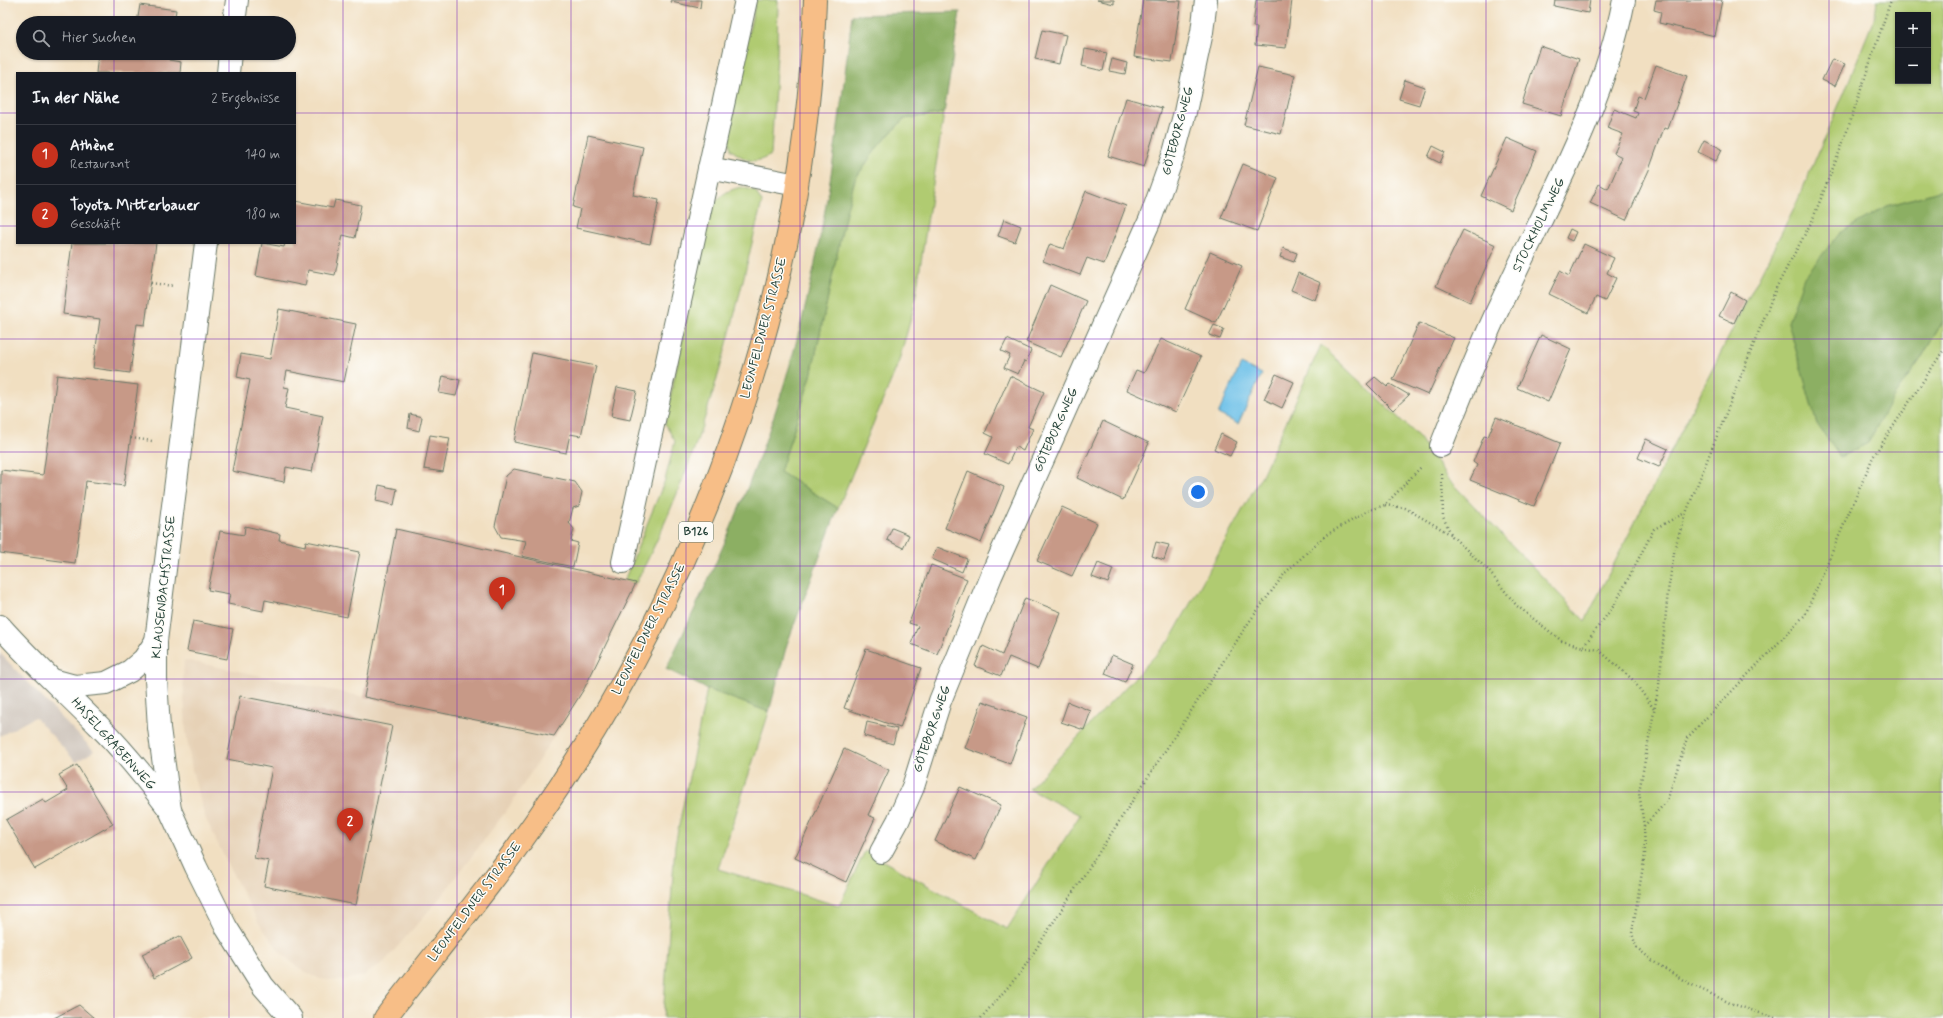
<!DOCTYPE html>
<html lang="de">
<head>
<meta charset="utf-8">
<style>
  body { margin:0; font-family:Mynerve,sans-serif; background:#20242c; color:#f1f3f6 }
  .controls { position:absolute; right:12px; top:12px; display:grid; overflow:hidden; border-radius:0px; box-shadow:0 1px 3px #0004 }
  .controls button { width:36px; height:36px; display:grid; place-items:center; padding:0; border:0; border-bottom:1px solid #363941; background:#171b24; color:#f1f3f6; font:20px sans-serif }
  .you { position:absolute; left:1198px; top:492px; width:14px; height:14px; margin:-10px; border:3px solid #fff; border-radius:50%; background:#1a73e8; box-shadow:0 0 0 6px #1a73e833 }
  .badge { display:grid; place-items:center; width:26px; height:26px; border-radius:50%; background:#c8321e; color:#fff; font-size:13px; font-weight:700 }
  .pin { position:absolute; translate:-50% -33px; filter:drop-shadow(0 1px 2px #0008) }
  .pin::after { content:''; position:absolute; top:21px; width:14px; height:12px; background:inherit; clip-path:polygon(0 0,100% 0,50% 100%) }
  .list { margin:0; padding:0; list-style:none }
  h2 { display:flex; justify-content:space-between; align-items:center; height:52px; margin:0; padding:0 16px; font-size:17px }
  h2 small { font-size:13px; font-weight:400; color:#9ea1a6 }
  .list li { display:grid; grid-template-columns:26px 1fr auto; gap:12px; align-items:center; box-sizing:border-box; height:60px; padding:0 16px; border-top:1px solid #363941 }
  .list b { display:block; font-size:15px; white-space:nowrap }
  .list p { margin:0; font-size:13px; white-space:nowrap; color:#9ea1a6 }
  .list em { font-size:13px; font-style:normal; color:#9ea1a6 }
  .icon { flex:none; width:22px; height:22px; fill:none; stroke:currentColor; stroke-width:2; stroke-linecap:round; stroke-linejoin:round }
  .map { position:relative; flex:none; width:1943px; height:1018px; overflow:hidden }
  .search { position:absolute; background:#171b24; box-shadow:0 1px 3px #0004; left:16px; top:16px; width:280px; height:44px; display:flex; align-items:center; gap:10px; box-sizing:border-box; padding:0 14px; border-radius:22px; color:#9ea1a6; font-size:15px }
  .panel { position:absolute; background:#171b24; box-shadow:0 1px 3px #0004; left:16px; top:72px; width:280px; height:172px; border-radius:0px }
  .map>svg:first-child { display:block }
</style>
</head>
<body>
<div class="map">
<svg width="1943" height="1018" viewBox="0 0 1943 1018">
  <rect width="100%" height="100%" fill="#fdfcf7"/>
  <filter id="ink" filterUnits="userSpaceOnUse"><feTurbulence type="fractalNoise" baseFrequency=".025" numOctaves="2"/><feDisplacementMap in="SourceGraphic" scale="8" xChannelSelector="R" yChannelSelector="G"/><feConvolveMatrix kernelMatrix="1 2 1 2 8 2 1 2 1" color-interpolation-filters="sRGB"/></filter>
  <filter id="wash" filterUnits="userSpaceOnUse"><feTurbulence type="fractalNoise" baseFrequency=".012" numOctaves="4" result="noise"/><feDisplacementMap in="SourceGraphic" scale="16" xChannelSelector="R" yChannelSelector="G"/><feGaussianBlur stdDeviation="0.9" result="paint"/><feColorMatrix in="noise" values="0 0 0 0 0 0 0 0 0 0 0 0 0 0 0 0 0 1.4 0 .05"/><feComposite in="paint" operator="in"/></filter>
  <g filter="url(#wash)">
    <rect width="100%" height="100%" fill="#f1dfc1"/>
    <path fill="#e6d1b6" d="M 184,660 L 554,736 L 509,807 L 440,898 L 384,962 L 363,976 L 339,981 L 320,979 L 300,969 L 281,953 L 258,922 L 228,865 L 205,817 L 192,770 L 186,732 L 183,678 Z"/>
    <path fill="#ccc2b9" d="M 0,653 L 27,682 L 94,751 L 76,762 L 35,717 L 0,736 Z"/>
    <g fill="#b0cb71" stroke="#688452" fill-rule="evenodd">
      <path d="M 756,0 L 778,0 L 777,54 L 771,155 C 753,165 748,161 731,150 L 727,128 Z"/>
      <path d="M 1877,0 L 1943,0 L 1943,190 L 1887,206 L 1788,322 L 1817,424 L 1868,443 L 1888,404 L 1920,360 L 1943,321 L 1943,1018 L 663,1018 L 675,845 L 707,689 L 769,712 L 718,869 L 839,906 L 865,851 L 1007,929 L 1080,815 L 1029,789 L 1170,640 L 1262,475 L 1321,345 L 1419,437 L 1447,478 L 1585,621 L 1797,202 L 1844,93 L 1875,16 ZM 1898,15 L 1928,15 L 1928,81 L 1898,81 Z"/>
      <path d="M 944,113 L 914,307 L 898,364 L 838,508 L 780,472 L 811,376 L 846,212 L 855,179 L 879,145 L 904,119 Z"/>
      <path d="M 741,187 L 755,191 L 762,202 C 746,266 732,332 712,395 C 692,460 667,523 636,583 L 624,581 L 665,480 L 675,441 L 665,424 L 703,238 C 710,212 711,194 741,187 Z"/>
    </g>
    <g fill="#8caf63" stroke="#56764c">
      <path d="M 960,12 L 944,113 L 904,119 L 879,145 L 855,179 L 846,212 L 811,376 L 780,472 L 838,508 L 787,644 L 769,712 L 707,689 L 666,669 C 721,556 772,442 802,320 C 827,220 840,118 852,15 Z"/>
      <path d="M 1943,190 L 1943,321 L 1920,360 L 1889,404 L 1868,443 L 1840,457 L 1817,424 L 1788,322 L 1804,277 L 1840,233 L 1887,206 Z"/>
    </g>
    <path fill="#6cc0e8" stroke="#467e8e" d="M 1241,364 L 1262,374 L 1238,424 L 1218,414 Z"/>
    <g id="blocks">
      <g fill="#c79987">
        <path d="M 672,0 L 701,0 L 700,8 L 671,2 Z"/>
        <path d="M 1097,0 L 1114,0 L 1114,4 Z"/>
        <path d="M 1143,0 L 1181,1 L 1172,62 L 1134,57 Z"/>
        <path d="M 1256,0 L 1292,0 L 1286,48 L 1255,45 L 1257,27 L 1253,27 Z"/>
        <path d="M 1555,0 L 1590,0 L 1588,13 L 1554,6 Z"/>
        <path d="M 1656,0 L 1722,0 L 1715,36 L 1659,23 L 1661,12 L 1654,10 Z"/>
        <path d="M 140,5 L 176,10 L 174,23 L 137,23 Z"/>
        <path d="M 1042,30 L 1066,35 L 1059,64 L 1035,59 Z"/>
        <path d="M 1540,46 L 1579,59 L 1561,116 L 1522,104 Z"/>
        <path d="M 1085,49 L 1107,53 L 1103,71 L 1082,66 Z"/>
        <path d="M 98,53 L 133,55 L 133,53 L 170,53 L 169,60 L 181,62 L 180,73 L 96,73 Z"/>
        <path d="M 1112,59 L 1127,63 L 1125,74 L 1109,71 Z"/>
        <path d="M 1832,59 L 1845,64 L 1835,86 L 1822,80 Z"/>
        <path d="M 1656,65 L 1687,76 L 1668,129 L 1664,128 L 1649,170 L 1626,220 L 1590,203 L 1599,184 L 1608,189 L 1622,157 L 1614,153 L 1623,134 L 1607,128 L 1614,109 L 1636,118 L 1638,113 L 1633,111 L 1638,96 L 1644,98 Z"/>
        <path d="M 1258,67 L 1295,75 L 1281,134 L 1244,125 Z"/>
        <path d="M 1405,80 L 1425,87 L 1419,105 L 1399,99 Z"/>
        <path d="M 1126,98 L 1162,108 L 1144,167 L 1108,156 Z"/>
        <path d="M 588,135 L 643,147 L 633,195 L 659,200 L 650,244 L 576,228 L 580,209 L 573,207 Z"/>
        <path d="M 1507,138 L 1537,151 L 1511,210 L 1481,196 Z"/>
        <path d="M 1704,140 L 1722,149 L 1716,161 L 1698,152 Z"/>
        <path d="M 1433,146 L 1445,152 L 1440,163 L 1428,157 Z"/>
        <path d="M 1243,164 L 1278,178 L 1257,231 L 1221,218 Z"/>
        <path d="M 1086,191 L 1126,206 L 1104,264 L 1087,258 L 1080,275 L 1043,261 L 1050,244 L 1064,249 Z"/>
        <path d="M 335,200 L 361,205 L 355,238 L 343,235 L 335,275 L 308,270 L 305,286 L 256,276 L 262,243 L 284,247 L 285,243 L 295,243 L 295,201 L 333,208 Z"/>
        <path d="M 1004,219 L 1021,226 L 1015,242 L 998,236 Z"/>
        <path d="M 1570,229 L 1576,232 L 1572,241 L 1566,238 Z"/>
        <path d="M 1463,230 L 1496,245 L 1470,302 L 1436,286 Z"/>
        <path d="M 72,243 L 156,243 L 145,325 L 137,324 L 130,373 L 93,368 L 100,319 L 63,314 Z"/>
        <path d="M 1584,244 L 1614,258 L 1607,273 L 1616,278 L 1605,301 L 1596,297 L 1588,313 L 1549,294 L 1560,271 L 1569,276 Z"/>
        <path d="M 1283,248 L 1297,253 L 1294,262 L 1280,257 Z"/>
        <path d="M 1210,252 L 1242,266 L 1216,323 L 1185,309 Z"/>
        <path d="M 1298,273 L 1321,283 L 1315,300 L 1291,290 Z"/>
        <path d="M 1050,285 L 1086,301 L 1061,357 L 1026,342 Z"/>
        <path d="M 1731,292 L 1745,300 L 1734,323 L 1719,316 Z"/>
        <path d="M 279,309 L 356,324 L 344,382 L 287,371 L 284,387 L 289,388 L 285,408 L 323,416 L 312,472 L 286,467 L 284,482 L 232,471 L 250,380 L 237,377 L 241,354 L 270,359 Z"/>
        <path d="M 1419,323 L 1454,338 L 1428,395 L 1393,380 Z"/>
        <path d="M 1214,325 L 1224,329 L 1220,339 L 1209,335 Z"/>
        <path d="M 1541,335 L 1571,349 L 1548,402 L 1517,388 Z"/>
        <path d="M 1007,339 L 1031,350 L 1026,362 L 1024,361 L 1018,374 L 1004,368 L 1010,355 L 1001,351 Z"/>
        <path d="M 1161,339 L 1201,357 L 1176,412 L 1127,390 L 1136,370 L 1144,373 Z"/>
        <path d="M 532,353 L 596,366 L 581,436 L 570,434 L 566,453 L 514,442 Z"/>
        <path d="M 1276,374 L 1294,382 L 1282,408 L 1264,399 Z"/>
        <path d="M 57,375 L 138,385 L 124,486 L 86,481 L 75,563 L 0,553 L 1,470 L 43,475 Z"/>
        <path d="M 443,376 L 460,380 L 456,396 L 439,393 Z"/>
        <path d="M 1010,376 L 1044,392 L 1028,427 L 1033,429 L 1023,451 L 1016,447 L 1008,464 L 985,454 L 993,437 L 985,433 Z"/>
        <path d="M 1375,377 L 1387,387 L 1390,384 L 1409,395 L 1393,410 L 1367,384 Z"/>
        <path d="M 617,387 L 637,391 L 630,420 L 611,416 Z"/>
        <path d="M 410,414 L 422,417 L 419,431 L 408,428 Z"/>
        <path d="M 1496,417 L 1560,443 L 1534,506 L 1470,480 L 1477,465 L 1473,462 L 1484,436 L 1488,437 Z"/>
        <path d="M 1103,421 L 1149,443 L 1123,500 L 1077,478 Z"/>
        <path d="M 1221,434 L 1237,442 L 1230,456 L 1214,449 Z"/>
        <path d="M 430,435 L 450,438 L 443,472 L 424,469 Z"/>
        <path d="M 1646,439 L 1668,449 L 1659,467 L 1638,458 Z"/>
        <path d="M 514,469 L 575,482 L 582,492 L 579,506 L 573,508 L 569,523 L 574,529 L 571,541 L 578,543 L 573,567 L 522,556 L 526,541 L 501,537 L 495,526 L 506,476 Z"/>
        <path d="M 968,471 L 1004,487 L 981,543 L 945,528 Z"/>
        <path d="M 379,485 L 397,489 L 394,505 L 376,501 Z"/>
        <path d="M 1062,507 L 1097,523 L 1072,576 L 1037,561 Z"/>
        <path d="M 245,526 L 280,534 L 279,540 L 305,546 L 306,541 L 360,552 L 347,617 L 265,600 L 263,611 L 228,604 L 230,594 L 208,590 L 220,531 L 244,535 Z"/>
        <path d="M 892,528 L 909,535 L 903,548 L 887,540 Z"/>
        <path d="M 396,529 L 636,583 L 584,689 L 554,736 L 364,697 Z"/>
        <path d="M 1156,542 L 1169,545 L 1164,560 L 1152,556 Z"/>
        <path d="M 937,547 L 967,559 L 962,572 L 932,559 Z"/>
        <path d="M 1098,563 L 1113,569 L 1108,583 L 1092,577 Z"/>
        <path d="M 931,565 L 967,579 L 937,654 L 911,644 L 918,626 L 909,623 Z"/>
        <path d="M 1025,598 L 1061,612 L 1038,669 L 1009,657 L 1001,676 L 975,666 L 983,646 L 1002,655 Z"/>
        <path d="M 193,621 L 233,629 L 227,659 L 187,651 Z"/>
        <path d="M 866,649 L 921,668 L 900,728 L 844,708 Z"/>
        <path d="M 1112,655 L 1133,664 L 1125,682 L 1105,674 Z"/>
        <path d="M 240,696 L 392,726 L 356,905 L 264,886 L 269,861 L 254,858 L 272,768 L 227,759 Z"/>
        <path d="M 982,701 L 1027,717 L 1010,764 L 965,748 Z"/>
        <path d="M 1068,702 L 1091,711 L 1084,730 L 1061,722 Z"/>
        <path d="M 867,722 L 897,729 L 893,744 L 864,736 Z"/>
        <path d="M 844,749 L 889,770 L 868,815 L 875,818 L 846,882 L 795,858 Z"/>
        <path d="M 77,765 L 113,824 L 35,869 L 6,820 L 43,799 L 46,803 L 68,790 L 59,775 Z"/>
        <path d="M 960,787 L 1001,805 L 976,860 L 935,841 Z"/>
        <path d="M 180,936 L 192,958 L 154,978 L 142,954 Z"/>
        <path d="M 79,1005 L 94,1018 L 54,1018 Z"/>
      </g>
    </g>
  </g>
  <g filter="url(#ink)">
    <use href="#blocks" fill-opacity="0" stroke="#687665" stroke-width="1"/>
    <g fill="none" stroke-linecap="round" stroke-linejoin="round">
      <g stroke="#687665" stroke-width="24">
        <g id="minor">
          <path d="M 234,23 L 237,0"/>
          <path d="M 228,73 L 230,53"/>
          <path d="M 709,168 L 797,185"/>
          <path d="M 206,243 L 156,641 L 156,679 L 159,728 L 170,810 L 196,867 L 226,927 L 263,986 L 291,1018"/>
          <path d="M 1441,446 C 1460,398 1479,349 1501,303 C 1547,204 1603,108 1624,0"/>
          <path d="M 623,562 L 746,0"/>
          <path d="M 0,626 C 31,661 66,693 99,726 C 125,752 148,781 170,810"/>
          <path d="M 53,680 L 75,686 L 106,683 L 130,671 L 144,659 L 156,641"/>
          <path d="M 881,852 L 898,821 L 913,787 L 940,701 L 991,576 L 1150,220 L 1174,153 L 1185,112 L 1202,32 L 1206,0"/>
        </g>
      </g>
      <g stroke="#687665" stroke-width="24">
        <path id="major" d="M 385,1018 C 439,948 496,880 546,806 C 708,570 806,287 815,0"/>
      </g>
      <g stroke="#687665" stroke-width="2.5" stroke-dasharray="1 3" stroke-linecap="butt">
        <path d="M 151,283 L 173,286"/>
        <path d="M 131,438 L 152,441"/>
        <path d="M 1442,474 L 1443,517 L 1452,536 L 1487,569 L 1517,606 L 1562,641 L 1583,647 L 1615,604 L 1654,529 L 1685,513"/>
        <path d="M 1385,505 L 1405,508 L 1452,535"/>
        <path d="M 1583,647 L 1599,650 L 1633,680 L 1654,709"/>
        <path d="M 1644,826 L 1667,801 L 1687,738 L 1805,615 L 1873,457 L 1943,351"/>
        <path d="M 981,1018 L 1021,972 L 1249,622 L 1285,573 L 1326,535 L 1370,510 L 1385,505 L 1422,466"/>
        <path d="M 1775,1018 L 1730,1003 L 1688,983 L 1654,962 L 1636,947 L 1632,933 L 1645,854 L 1644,826 L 1639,792 L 1659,685 L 1668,591 L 1675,547 L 1686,513 L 1777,286 L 1812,221 L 1844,140 L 1891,0"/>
      </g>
      <use href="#minor" stroke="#fff" stroke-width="22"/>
      <use href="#major" stroke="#f7be87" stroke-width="22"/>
    </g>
  </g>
  <path fill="none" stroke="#7b2cbf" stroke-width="1" stroke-opacity="0.55" d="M 114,0 L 114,23M 229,0 L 229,23M 343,0 L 343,1018M 457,0 L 457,1018M 571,0 L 571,1018M 686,0 L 686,1018M 800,0 L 800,1018M 914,0 L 914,1018M 1029,0 L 1029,1018M 1143,0 L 1143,1018M 1257,0 L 1257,1018M 1372,0 L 1372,1018M 1486,0 L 1486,1018M 1600,0 L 1600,1018M 1714,0 L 1714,1018M 1829,0 L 1829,1018M 114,53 L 114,73M 229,53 L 229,73M 0,113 L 17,113M 295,113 L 1943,113M 0,226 L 17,226M 295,226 L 1943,226M 114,243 L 114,1018M 229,243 L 229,1018M 0,339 L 1943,339M 0,452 L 1943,452M 0,566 L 1943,566M 0,679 L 1943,679M 0,792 L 1943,792M 0,905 L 1943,905"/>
  <g text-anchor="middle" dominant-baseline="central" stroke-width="3" stroke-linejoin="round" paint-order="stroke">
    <rect fill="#fdfcf7" stroke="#62766e" stroke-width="1" x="679" y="522" width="34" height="20" rx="3"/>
    <g font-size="12" font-weight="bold" fill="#1f3d34">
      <text x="696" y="532">B126</text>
    </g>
    <g font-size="13" fill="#1f3d34" stroke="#fdfcf7">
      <text transform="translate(1178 131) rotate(-75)">GÖTEBORGWEG</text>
      <text transform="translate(1539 225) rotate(-64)">STOCKHOLMWEG</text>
      <text transform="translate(764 328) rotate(-75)">LEONFELDNER STRASSE</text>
      <text transform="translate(1056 430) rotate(-66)">GÖTEBORGWEG</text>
      <text transform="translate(164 587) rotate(-84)">KLAUSENBACHSTRASSE</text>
      <text transform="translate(649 629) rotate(-63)">LEONFELDNER STRASSE</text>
      <text transform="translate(932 729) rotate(-71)">GÖTEBORGWEG</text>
      <text transform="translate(113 744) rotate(48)">HASELGRABENWEG</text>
      <text transform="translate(475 902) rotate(-53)">LEONFELDNER STRASSE</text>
    </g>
  </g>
</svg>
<div class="controls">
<button>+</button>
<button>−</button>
</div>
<div class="you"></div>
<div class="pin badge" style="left:502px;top:610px">1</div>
<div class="pin badge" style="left:350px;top:841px">2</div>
<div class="search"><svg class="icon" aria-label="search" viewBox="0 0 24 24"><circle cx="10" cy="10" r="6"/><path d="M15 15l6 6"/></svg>Hier suchen</div>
<section class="panel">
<h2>In der Nähe<small>2 Ergebnisse</small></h2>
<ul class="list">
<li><span class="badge">1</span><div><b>Athène</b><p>Restaurant</p></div><em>140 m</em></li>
<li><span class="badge">2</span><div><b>Toyota Mitterbauer</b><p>Geschäft</p></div><em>180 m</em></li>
</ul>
</section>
</div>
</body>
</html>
